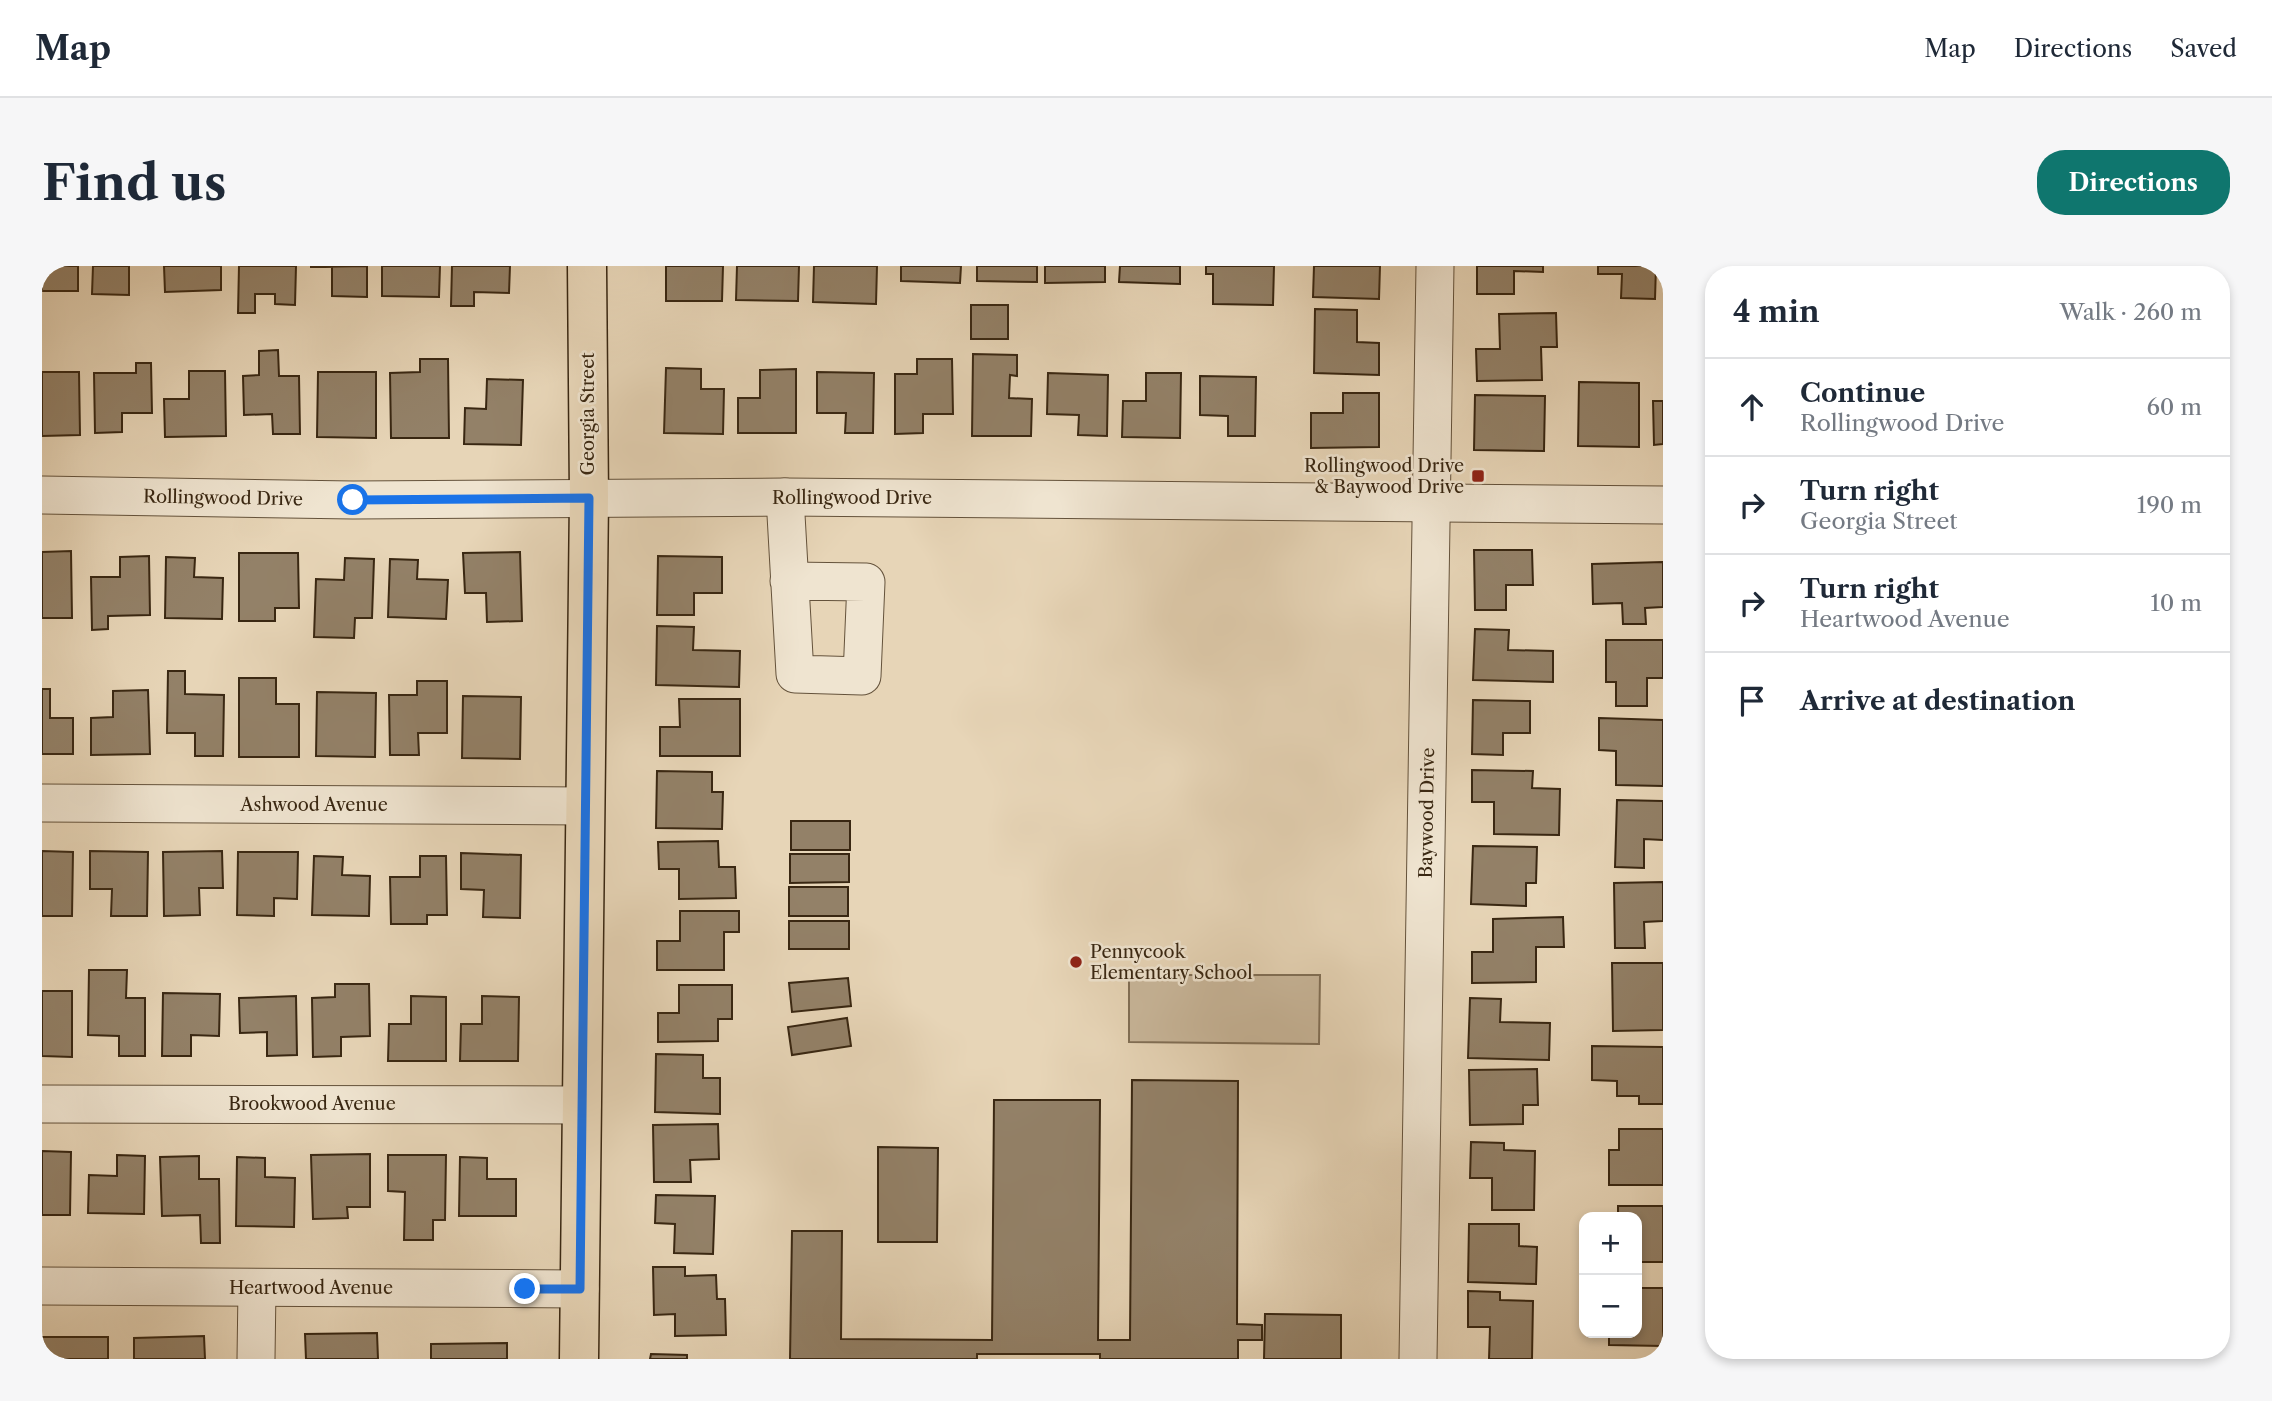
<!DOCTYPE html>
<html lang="en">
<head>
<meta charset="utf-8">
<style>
  body { margin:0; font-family:"Libre Caslon Text",serif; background:#f6f6f7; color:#1f2937 }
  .controls { position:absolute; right:21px; bottom:21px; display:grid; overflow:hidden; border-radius:14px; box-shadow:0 4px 10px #0003 }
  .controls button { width:63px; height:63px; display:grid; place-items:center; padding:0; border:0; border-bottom:2px solid #e0e1e3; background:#fff; color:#1f2937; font:35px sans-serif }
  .stop { position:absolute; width:21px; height:21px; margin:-16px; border:5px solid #1a73e8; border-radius:50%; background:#fff }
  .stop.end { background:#1a73e8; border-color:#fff; box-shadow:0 2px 7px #0008 }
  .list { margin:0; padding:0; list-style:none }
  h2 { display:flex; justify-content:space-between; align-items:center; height:91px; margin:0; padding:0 28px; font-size:30px }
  h2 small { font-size:23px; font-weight:400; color:#747a83 }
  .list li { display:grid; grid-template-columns:46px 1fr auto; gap:21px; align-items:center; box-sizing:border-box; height:98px; padding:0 28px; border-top:2px solid #e0e1e3 }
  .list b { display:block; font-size:26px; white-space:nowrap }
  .list p { margin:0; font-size:23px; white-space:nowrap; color:#747a83 }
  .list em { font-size:23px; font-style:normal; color:#747a83 }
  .icon { flex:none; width:38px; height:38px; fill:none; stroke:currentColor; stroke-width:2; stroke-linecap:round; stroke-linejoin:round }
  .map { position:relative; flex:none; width:1621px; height:1093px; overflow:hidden; border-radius:28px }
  header { display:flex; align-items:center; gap:42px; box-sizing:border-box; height:98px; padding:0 35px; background:#fff; border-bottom:2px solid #e0e1e3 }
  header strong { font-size:33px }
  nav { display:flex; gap:38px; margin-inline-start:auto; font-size:24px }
  .intro { display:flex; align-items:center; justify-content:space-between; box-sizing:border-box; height:168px; padding:0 42px }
  h1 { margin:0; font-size:49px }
  .button { padding:18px 32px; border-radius:28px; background:#0f766e; color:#fff; font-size:24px; font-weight:700 }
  main { display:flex; gap:42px; padding:0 42px }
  aside { flex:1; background:#fff; border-radius:28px; box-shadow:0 4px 10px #0003 }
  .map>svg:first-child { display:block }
</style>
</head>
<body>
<header>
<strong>Map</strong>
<nav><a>Map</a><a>Directions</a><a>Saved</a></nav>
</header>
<div class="intro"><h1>Find us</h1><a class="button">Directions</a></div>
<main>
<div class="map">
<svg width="1621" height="1093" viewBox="0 0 1621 1093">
  <rect width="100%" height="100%" fill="#e7d5b7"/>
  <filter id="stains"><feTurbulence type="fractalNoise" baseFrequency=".00286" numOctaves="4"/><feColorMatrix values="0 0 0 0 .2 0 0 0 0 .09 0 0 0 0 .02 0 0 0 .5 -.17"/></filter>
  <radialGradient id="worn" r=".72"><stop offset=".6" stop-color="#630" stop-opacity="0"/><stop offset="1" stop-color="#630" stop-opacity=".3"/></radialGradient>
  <path fill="#c9b79b" stroke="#816f56" stroke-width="2" d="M 1087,709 L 1278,709 L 1277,778 L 1087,776 Z"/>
  <g fill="#938168" stroke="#392712" stroke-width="2">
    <rect x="0" y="0" width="36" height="25"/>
    <path d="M 51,0 L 87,0 L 87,29 L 50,28 Z"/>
    <path d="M 122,0 L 179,0 L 179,24 L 123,26 Z"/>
    <path d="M 197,0 L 254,0 L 253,39 L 233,38 L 233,28 L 213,28 L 213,47 L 196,47 Z"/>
    <path d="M 325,0 L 325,31 L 290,30 L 290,1 L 268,1 Z"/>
    <path d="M 340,0 L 398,0 L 397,31 L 340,30 Z"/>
    <path d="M 410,0 L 468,0 L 467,27 L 432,26 L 432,40 L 409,40 Z"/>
    <path d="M 624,0 L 681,0 L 680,35 L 624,35 Z"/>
    <path d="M 695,0 L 757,0 L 756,35 L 694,34 Z"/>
    <path d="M 772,0 L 835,0 L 834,38 L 771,36 Z"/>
    <path d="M 859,0 L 919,0 L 918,17 L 859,15 Z"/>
    <path d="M 935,0 L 995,0 L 995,16 L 935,15 Z"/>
    <path d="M 1003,0 L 1063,0 L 1063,16 L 1003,17 Z"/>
    <path d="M 1078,0 L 1138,0 L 1138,18 L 1077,16 Z"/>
    <path d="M 1164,0 L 1232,0 L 1231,39 L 1171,38 L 1171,8 L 1164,8 Z"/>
    <path d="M 1272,0 L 1338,0 L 1337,33 L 1271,31 Z"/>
    <path d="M 1435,0 L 1501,0 L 1501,6 L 1472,5 L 1472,28 L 1435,28 Z"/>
    <path d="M 1556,0 L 1614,0 L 1613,33 L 1579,32 L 1580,8 L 1556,8 Z"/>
    <rect x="929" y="39" width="37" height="34"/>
    <path d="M 1273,43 L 1315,44 L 1315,76 L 1337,77 L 1337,109 L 1272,107 Z"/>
    <path d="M 1514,47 L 1515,81 L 1499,81 L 1500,114 L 1435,115 L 1434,83 L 1458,83 L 1457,48 Z"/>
    <path d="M 236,84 L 237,110 L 257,110 L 258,168 L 231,168 L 230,148 L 202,149 L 201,110 L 217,109 L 217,85 Z"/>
    <path d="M 931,88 L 975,89 L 975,110 L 968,109 L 967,132 L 990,133 L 989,170 L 930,170 Z"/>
    <path d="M 378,93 L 406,93 L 407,172 L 349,172 L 348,107 L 378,106 Z"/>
    <path d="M 875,93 L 910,93 L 911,148 L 881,148 L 881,167 L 853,168 L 853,108 L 875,108 Z"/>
    <path d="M 94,97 L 109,97 L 110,147 L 80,147 L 80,166 L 53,167 L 52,107 L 94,107 Z"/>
    <path d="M 624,102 L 659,103 L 659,123 L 682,123 L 681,168 L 622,167 Z"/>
    <path d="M 754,103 L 754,167 L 696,167 L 696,132 L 718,132 L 718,104 Z"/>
    <path d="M 147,105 L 183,105 L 184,170 L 123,171 L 122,133 L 147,133 Z"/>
    <path d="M 0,106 L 37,106 L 38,169 L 0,170 Z"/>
    <path d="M 276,106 L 334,106 L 334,172 L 275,171 Z"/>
    <path d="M 775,106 L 832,107 L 831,167 L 803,167 L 804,147 L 775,147 Z"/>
    <path d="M 1006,107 L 1066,109 L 1065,170 L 1036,169 L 1037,149 L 1005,148 Z"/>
    <path d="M 1104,107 L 1139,107 L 1138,172 L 1080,171 L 1081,135 L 1104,135 Z"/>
    <path d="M 1158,110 L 1214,111 L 1213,170 L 1186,170 L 1186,150 L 1158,149 Z"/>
    <path d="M 445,113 L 481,114 L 479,179 L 422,178 L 423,142 L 444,143 Z"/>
    <path d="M 1537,116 L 1597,117 L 1597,181 L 1536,180 Z"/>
    <path d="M 1301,127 L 1337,127 L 1337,181 L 1269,182 L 1269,147 L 1301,147 Z"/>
    <path d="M 1433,129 L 1503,130 L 1502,185 L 1432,184 Z"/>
    <path d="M 1611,135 L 1621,135 L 1621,178 L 1612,179 Z"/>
    <path d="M 1432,284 L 1490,284 L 1491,319 L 1464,319 L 1464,344 L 1433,344 Z"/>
    <path d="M 29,285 L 30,352 L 0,352 L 0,286 Z"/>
    <path d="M 478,286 L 480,355 L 445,356 L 444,327 L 423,327 L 421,287 Z"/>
    <path d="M 197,287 L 256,287 L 257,342 L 233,342 L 233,355 L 197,355 Z"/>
    <path d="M 107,290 L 108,349 L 66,350 L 66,363 L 50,364 L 49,311 L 78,311 L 78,291 Z"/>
    <path d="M 616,290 L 680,291 L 680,327 L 652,327 L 652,349 L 615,349 Z"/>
    <path d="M 124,291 L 153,292 L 152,311 L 181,312 L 180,353 L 123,352 Z"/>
    <path d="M 303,292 L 332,293 L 330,352 L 313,352 L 312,372 L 272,371 L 274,313 L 302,314 Z"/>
    <path d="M 348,293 L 376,294 L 375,313 L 406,314 L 404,353 L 346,351 Z"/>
    <path d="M 1621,296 L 1621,341 L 1603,342 L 1604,358 L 1581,358 L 1580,337 L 1551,338 L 1550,298 Z"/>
    <path d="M 615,360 L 652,361 L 651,384 L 698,385 L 697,421 L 614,419 Z"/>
    <path d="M 1433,363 L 1467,364 L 1466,384 L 1511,385 L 1511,416 L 1431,414 Z"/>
    <path d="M 1564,374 L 1621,374 L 1621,412 L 1605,412 L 1605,440 L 1574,440 L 1574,416 L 1564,416 Z"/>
    <path d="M 126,405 L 143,405 L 143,428 L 182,429 L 181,490 L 153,490 L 153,467 L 125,467 Z"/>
    <path d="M 197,412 L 234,412 L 234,438 L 257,438 L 257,491 L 197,491 Z"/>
    <path d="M 375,415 L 405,415 L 405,467 L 376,467 L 377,489 L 348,489 L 347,429 L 375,429 Z"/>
    <path d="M 0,423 L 8,423 L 8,452 L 31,452 L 31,488 L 0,488 Z"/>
    <path d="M 106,424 L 108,488 L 49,489 L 49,452 L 71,451 L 71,425 Z"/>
    <path d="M 275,426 L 334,427 L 333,491 L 274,490 Z"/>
    <path d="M 421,430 L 479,431 L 478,493 L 420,492 Z"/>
    <path d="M 637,433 L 698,433 L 698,490 L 618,490 L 618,461 L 638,461 Z"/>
    <path d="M 1431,434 L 1488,435 L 1488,467 L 1461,467 L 1461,489 L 1430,488 Z"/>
    <path d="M 1557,452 L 1621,454 L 1621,520 L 1574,519 L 1574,485 L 1557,484 Z"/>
    <path d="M 1430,504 L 1491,505 L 1490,522 L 1518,523 L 1517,569 L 1452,568 L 1452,536 L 1430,536 Z"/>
    <path d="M 615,505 L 670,506 L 670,526 L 681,526 L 680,563 L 614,562 Z"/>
    <path d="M 1575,534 L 1621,535 L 1621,574 L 1602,573 L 1602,602 L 1573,601 Z"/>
    <rect x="749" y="555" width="59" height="29"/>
    <path d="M 676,575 L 677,601 L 693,601 L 694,632 L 637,633 L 637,603 L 617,603 L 616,576 Z"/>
    <path d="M 1431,580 L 1495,581 L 1494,617 L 1484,617 L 1484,640 L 1429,638 Z"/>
    <path d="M 0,585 L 31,586 L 30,650 L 0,650 Z"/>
    <path d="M 48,585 L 106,586 L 105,650 L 69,650 L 70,623 L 48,623 Z"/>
    <path d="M 180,585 L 181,622 L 157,622 L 158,649 L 122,650 L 121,586 Z"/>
    <path d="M 196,586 L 256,586 L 255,633 L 232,632 L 232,650 L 195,649 Z"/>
    <path d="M 419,587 L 479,589 L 478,652 L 441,651 L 442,624 L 419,623 Z"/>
    <path d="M 748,588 L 807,588 L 807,616 L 748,617 Z"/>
    <path d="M 272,590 L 301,591 L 300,609 L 328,610 L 327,650 L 270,649 Z"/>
    <path d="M 378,590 L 404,590 L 405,649 L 385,649 L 385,658 L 349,658 L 348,611 L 378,611 Z"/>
    <path d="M 1621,616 L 1621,655 L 1602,656 L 1603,682 L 1573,682 L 1572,617 Z"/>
    <rect x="747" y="621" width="59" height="29"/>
    <path d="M 638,645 L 697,645 L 697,666 L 682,666 L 682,704 L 615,704 L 615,675 L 638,675 Z"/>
    <path d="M 1521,651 L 1522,681 L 1494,681 L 1494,716 L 1430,717 L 1430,686 L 1451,686 L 1451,653 Z"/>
    <rect x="747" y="655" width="60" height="28"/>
    <path d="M 1570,697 L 1621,697 L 1621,764 L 1571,765 Z"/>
    <path d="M 47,704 L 85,704 L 84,732 L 103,732 L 103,790 L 77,790 L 77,770 L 46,769 Z"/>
    <path d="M 806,712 L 809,740 L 750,746 L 747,717 Z"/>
    <path d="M 293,718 L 327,718 L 328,770 L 299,771 L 299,790 L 271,791 L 270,732 L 293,731 Z"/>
    <path d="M 637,719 L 690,719 L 690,753 L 676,753 L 676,775 L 616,776 L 616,747 L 637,747 Z"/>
    <path d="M 0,725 L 30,725 L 30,791 L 0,790 Z"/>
    <path d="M 121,727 L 178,728 L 177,770 L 149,769 L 149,790 L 120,790 Z"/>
    <path d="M 254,730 L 255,789 L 225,790 L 225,766 L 198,767 L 197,732 Z"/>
    <path d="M 369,730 L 404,731 L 404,795 L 346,795 L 347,758 L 369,758 Z"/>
    <path d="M 440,730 L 477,731 L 476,795 L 418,795 L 419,758 L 440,758 Z"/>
    <path d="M 1428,732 L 1459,733 L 1458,756 L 1508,757 L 1507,794 L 1426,792 Z"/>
    <path d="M 805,752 L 809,780 L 750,789 L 746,761 Z"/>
    <path d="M 1550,780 L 1621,781 L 1621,838 L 1597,838 L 1597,830 L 1575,830 L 1575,815 L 1550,814 Z"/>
    <path d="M 614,788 L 661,789 L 661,812 L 678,812 L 678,848 L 613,846 Z"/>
    <path d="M 1495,803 L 1496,839 L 1481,839 L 1481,858 L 1428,859 L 1427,804 Z"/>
    <path d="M 1090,814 L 1196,815 L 1195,1058 L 1220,1059 L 1220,1074 L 1196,1074 L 1196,1093 L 1058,1093 L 1058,1088 L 935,1088 L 935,1093 L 748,1093 L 750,965 L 800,965 L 799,1073 L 950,1074 L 952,834 L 1058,834 L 1056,1074 L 1088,1074 Z"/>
    <path d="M 676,858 L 677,893 L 648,894 L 649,916 L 612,916 L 611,859 Z"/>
    <path d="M 1577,863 L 1621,863 L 1621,919 L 1567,919 L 1567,884 L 1577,884 Z"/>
    <path d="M 1429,876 L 1462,877 L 1462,884 L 1493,885 L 1492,944 L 1450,944 L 1450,912 L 1428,912 Z"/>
    <path d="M 836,881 L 896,882 L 895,976 L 836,976 Z"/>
    <path d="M 0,885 L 29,886 L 28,949 L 0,949 Z"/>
    <path d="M 328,888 L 328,941 L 305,941 L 306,952 L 271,953 L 269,889 Z"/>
    <path d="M 75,889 L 103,890 L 102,948 L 46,947 L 47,909 L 75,910 Z"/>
    <path d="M 346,889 L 404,889 L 403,954 L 391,954 L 391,974 L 362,974 L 363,926 L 346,925 Z"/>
    <path d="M 157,890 L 157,913 L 177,913 L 178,977 L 159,977 L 158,949 L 120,950 L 118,891 Z"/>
    <path d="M 195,891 L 223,892 L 223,911 L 253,912 L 252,961 L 194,960 Z"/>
    <path d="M 418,891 L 445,892 L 445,913 L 474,913 L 474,950 L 417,950 Z"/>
    <path d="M 614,929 L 673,930 L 671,988 L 632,987 L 633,958 L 613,957 Z"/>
    <path d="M 1576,940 L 1621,940 L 1621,996 L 1595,996 L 1595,951 L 1576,951 Z"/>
    <path d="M 1427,958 L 1477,958 L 1477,980 L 1495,981 L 1494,1018 L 1426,1016 Z"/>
    <path d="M 611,1001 L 643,1001 L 643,1010 L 674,1009 L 675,1033 L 683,1033 L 684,1069 L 633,1070 L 633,1048 L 612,1049 Z"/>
    <path d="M 1595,1022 L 1621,1022 L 1621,1080 L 1567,1079 L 1567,1067 L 1595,1067 Z"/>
    <path d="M 1426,1025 L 1458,1026 L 1458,1034 L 1491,1035 L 1490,1093 L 1447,1093 L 1448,1061 L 1426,1061 Z"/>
    <path d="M 1223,1048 L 1299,1049 L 1299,1093 L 1222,1093 Z"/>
    <path d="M 335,1067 L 336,1093 L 264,1093 L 263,1068 Z"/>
    <path d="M 162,1070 L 163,1093 L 92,1093 L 92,1072 Z"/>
    <rect x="0" y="1071" width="66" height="22"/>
    <path d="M 465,1077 L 465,1093 L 389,1093 L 389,1078 Z"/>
    <path d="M 609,1088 L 645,1089 L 645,1093 L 608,1093 Z"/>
  </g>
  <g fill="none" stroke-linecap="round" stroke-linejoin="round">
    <g stroke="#64523b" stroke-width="39">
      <g id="minor">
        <path d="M 0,229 L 311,234 L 743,231 L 1621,239"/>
        <path d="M 743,231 L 753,408 L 820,410 L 824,316 L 747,315"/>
        <path d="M 0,537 L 543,540"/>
        <path d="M 0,838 L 540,839"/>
        <path d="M 0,1020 L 538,1023"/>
        <path d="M 214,1093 L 215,1022"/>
        <path d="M 1376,1093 L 1393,0"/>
      </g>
    </g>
    <g stroke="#392712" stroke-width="41">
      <path id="major" d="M 537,1093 L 547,232 L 545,0"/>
    </g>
    <use href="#minor" stroke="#efe4d0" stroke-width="37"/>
    <use href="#major" stroke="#e7d5b7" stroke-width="38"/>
  </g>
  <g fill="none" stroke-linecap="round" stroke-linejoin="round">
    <path stroke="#1a73e8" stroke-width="9" d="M 311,234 L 547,232 L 538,1023 L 483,1023"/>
  </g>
  <g fill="#8f2418" stroke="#efe4d0" stroke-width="2.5">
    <rect x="1429" y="203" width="14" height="14" rx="3.5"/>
    <circle cx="1034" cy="696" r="7"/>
  </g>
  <g text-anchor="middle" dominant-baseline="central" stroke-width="5" stroke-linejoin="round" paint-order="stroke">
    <g font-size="18" fill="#392712" stroke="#efe4d0">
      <text transform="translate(546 148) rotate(-90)">Georgia Street</text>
      <text transform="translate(181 232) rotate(1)">Rollingwood Drive</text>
      <text x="810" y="232">Rollingwood Drive</text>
      <text x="272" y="539">Ashwood Avenue</text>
      <text transform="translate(1385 547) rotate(-89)">Baywood Drive</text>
      <text x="270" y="838">Brookwood Avenue</text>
      <text x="269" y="1022">Heartwood Avenue</text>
    </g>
    <g font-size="18" fill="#392712" stroke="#efe4d0" text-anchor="end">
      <text x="1422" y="200">Rollingwood Drive<tspan x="1422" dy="21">&amp; Baywood Drive</tspan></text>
      <text x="1048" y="686" text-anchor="start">Pennycook<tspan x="1048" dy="21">Elementary School</tspan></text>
    </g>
  </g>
  <rect width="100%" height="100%" filter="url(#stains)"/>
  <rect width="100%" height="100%" fill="url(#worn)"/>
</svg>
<div class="controls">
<button>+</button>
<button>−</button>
</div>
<div class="stop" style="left:311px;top:234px"></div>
<div class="stop end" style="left:483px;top:1023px"></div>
</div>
<aside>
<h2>4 min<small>Walk · 260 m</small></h2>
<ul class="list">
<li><svg class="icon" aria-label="ahead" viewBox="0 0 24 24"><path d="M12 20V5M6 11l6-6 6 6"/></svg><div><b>Continue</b><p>Rollingwood Drive</p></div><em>60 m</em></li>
<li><svg class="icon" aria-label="right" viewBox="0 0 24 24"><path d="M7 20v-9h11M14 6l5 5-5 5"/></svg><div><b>Turn right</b><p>Georgia Street</p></div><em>190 m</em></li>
<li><svg class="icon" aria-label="right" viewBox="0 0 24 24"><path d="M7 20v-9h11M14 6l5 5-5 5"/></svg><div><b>Turn right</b><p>Heartwood Avenue</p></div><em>10 m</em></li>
<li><svg class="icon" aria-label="arrive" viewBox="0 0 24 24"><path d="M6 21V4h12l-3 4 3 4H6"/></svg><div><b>Arrive at destination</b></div></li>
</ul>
</aside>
</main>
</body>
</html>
